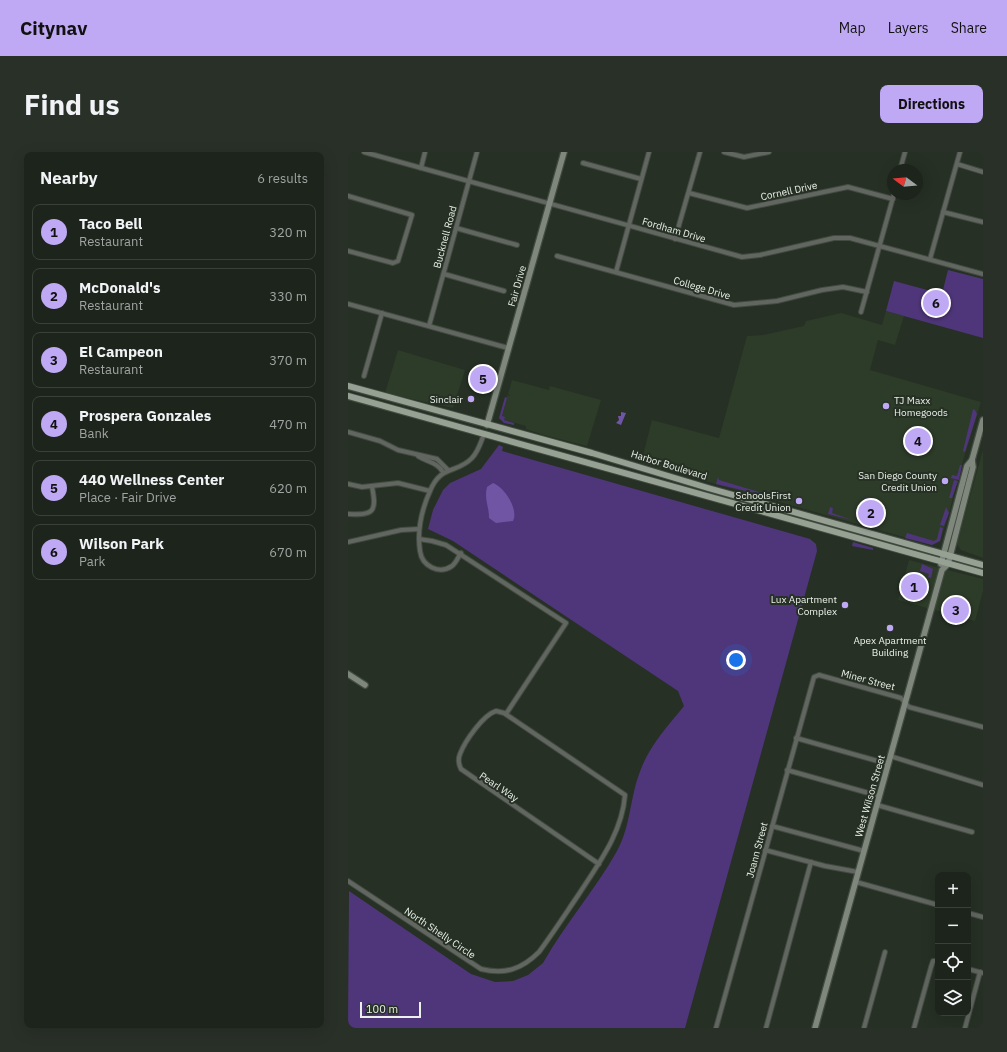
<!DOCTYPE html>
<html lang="en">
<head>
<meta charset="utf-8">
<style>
  body { margin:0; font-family:"IBM Plex Sans",sans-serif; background:#293028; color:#f1f3f6 }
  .controls { position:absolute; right:12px; bottom:12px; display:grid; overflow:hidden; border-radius:8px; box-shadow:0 4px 16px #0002 }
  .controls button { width:36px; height:36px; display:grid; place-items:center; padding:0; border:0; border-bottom:1px solid #3a413a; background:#1c241b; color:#f1f3f6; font:20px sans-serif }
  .compass { position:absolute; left:539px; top:12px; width:36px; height:36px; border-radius:50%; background:#1c241b; box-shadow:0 4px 16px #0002; rotate:286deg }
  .scale { position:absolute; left:12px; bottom:10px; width:61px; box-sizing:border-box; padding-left:4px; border:2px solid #ebf1e9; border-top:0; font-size:11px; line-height:14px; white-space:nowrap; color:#ebf1e9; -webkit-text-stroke:3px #263024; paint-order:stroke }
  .you { position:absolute; left:388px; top:508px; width:14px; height:14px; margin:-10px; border:3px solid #fff; border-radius:50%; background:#1a73e8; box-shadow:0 0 0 6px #1a73e833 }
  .badge { display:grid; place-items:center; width:26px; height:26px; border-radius:50%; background:#bfa8f4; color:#111; font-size:13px; font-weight:700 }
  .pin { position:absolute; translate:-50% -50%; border:2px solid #fff; box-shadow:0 1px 4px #0006 }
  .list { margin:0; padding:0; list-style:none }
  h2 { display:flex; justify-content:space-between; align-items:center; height:52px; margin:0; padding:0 16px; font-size:17px }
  h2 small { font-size:13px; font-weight:400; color:#a0a4a3 }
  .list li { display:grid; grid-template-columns:26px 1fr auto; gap:12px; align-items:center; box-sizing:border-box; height:56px; margin:0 8px 8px; padding:0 8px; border:1px solid #3a413a; border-radius:8px }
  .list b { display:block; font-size:15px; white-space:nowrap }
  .list p { margin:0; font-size:13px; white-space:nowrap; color:#a0a4a3 }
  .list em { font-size:13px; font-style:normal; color:#a0a4a3 }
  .icon { flex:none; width:22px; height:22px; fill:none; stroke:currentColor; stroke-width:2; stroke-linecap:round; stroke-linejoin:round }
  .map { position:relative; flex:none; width:635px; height:876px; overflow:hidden; border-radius:8px }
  header { display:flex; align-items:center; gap:24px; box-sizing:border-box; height:56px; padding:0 20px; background:#bfa8f4; color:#111 }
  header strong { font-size:19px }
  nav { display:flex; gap:22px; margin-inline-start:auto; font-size:14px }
  .intro { display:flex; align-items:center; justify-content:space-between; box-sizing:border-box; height:96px; padding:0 24px }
  h1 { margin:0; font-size:28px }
  .button { padding:10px 18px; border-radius:8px; background:#bfa8f4; color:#111; font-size:14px; font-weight:700 }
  main { display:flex; gap:24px; padding:0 24px }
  aside { flex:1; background:#1c241b; border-radius:8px; box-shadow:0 4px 16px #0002 }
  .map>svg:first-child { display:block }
</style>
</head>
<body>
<header>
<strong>Citynav</strong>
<nav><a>Map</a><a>Layers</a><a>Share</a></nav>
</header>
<div class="intro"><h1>Find us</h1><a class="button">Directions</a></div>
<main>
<aside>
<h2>Nearby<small>6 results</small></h2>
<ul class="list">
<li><span class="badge">1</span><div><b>Taco Bell</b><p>Restaurant</p></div><em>320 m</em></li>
<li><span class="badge">2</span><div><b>McDonald's</b><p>Restaurant</p></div><em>330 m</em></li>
<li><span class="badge">3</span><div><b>El Campeon</b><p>Restaurant</p></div><em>370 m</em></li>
<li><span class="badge">4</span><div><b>Prospera Gonzales</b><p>Bank</p></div><em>470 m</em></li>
<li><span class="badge">5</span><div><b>440 Wellness Center</b><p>Place · Fair Drive</p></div><em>620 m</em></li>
<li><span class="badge">6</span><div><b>Wilson Park</b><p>Park</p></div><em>670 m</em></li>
</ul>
</aside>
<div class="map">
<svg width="635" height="876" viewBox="0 0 635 876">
  <rect width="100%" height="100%" fill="#263024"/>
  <g fill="#2d3b29">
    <path d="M 538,159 L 556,164 L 547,193 L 530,188 L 522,218 L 633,250 L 614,312 L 601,361 L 592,389 L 584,393 L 293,311 L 304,268 L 371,286 L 399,184 L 415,183 L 456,174 L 458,169 L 493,161 L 534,173 Z"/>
    <path d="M 50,198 L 117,218 L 105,256 L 37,241 Z"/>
    <path d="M 164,228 L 201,238 L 202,234 L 253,248 L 239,294 L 196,283 L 178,277 L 178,274 L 156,268 L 154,265 L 159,243 L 163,244 L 160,242 Z"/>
    <path d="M 635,298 L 635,406 L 613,398 L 609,392 Z"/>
    <path d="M 561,408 L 635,427 L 635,439 L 627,469 L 550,448 Z"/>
  </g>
  <g fill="#4f367a">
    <path d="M 600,118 L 635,127 L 635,186 L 538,159 L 546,129 L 594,142 Z"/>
    <path d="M 157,245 L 159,246 L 154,264 L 157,265 L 156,268 L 166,271 L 166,273 L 156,271 L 151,266 Z"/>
    <path d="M 625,257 L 627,258 L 629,262 L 617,300 L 615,299 Z"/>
    <path d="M 151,293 L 155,295 L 154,299 L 462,387 L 468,392 L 469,399 L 337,876 L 0,876 L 1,739 L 123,822 L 147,830 L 165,829 L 180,823 L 195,811 C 217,772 247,738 269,699 C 283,674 282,643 293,617 C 302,593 320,574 336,554 L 330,539 L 105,389 L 80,377 L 85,358 L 95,338 L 102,331 L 133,317 Z"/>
    <path d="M 612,313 L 614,313 L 611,328 L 603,326 L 604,323 L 609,324 Z"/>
    <path d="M 370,325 L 371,328 L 411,340 L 411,342 L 368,332 Z"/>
    <path d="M 606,328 L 610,329 L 604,346 L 601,346 Z"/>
    <path d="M 521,345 L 528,349 L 523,346 L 519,346 L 514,367 L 515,370 L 524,372 L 523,375 L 513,372 L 511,369 L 516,347 Z"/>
    <path d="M 482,355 L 485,356 L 484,361 L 504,368 L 480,362 Z"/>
    <path d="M 598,355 L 601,361 L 596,374 L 592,373 Z"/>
    <path d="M 592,375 L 595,376 L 592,389 L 584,393 L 557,386 L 559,381 L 586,389 L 589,387 Z"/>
    <path d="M 505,390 L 525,396 L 525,398 L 504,394 Z"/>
    <path d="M 574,412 L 585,417 L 583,426 L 580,425 L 581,422 L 572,419 Z"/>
  </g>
  <g fill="#7155a5">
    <path d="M 273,260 L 278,261 L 273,273 L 268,271 L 271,268 L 270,264 L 273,264 Z"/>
    <path d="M 145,331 C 156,335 171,357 165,369 L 148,371 L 141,366 C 141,354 136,347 139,335 Z"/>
  </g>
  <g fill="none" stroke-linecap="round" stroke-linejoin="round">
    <g stroke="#424b40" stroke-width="6">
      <g id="street">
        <path d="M 16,0 L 394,105 L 412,103 L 486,86 L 502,86 L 635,122"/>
        <path d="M 376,0 L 396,5 L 421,0"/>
        <path d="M 235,11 L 293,27"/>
        <path d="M 609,12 L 635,20"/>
        <path d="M 73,16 L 77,0"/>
        <path d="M 552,18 L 557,0"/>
        <path d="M 341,41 L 399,56 L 500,35 L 545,47"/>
        <path d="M 0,44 L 64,63 L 50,109 L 45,111 L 0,99"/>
        <path d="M 595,60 L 635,70"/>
        <path d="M 108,76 L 169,93"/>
        <path d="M 327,87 L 352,0"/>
        <path d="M 209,104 L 386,153 L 429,149 L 474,138 L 495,135 L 519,140"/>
        <path d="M 582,107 L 612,0"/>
        <path d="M 268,120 L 301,0"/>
        <path d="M 96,122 L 156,139"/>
        <path d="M 0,152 L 160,196"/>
        <path d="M 513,160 L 546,42"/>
        <path d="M 81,174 L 129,0"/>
        <path d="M 16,224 L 34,161"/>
        <path d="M 0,280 L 32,289 L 50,298 L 89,307 L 100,318"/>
        <path d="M 70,304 C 79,310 89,310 95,320"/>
        <path d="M 0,332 L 14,335 L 50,331 L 82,339"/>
        <path d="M 0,362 C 26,364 29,359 24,335"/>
        <path d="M 71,387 L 84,389 L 98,393 L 218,471 L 158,562"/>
        <path d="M 0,390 L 53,378 L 71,377"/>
        <path d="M 113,401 C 110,405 108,411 104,414 C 91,423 74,414 72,399 C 69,379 74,357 82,339 C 93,312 109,322 124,306 C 130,300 133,290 136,282"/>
        <path d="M 448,586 L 540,612"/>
        <path d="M 542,604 L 635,633"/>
        <path d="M 439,618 L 531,644"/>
        <path d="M 529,653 L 624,680"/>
        <path d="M 424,674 L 516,699"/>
        <path d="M 417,698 L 477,714 L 510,720"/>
        <path d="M 0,729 L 133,817 C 157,823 174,817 191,800 C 205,781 218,761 231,742 C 251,711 274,681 277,643 L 156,561 L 148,559 C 135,563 117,589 112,602 C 110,607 111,613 113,617 L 251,712"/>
        <path d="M 508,730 L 590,753"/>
        <path d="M 620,761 L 635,765"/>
        <path d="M 620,817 L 635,821"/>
        <path d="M 368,876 L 466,525 L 471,523 L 553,546 L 561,555 L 635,575"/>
        <path d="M 418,876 L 463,710"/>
        <path d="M 516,876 L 537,800"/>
        <path d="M 566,876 L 583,815 L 585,809 L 590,809"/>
        <path d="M 617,876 L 632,820"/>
      </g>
    </g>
    <g stroke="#424b40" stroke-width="8">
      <g id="secondary">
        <path d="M 139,273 L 216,0"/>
        <path d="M 593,412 L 619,314 L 624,308"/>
        <path d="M 0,522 L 17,533"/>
        <path d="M 467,876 L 594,418 L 600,412 L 625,315 L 624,308 L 635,268"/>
      </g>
    </g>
    <g stroke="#424b40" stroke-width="8">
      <g id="primary">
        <path d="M 0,234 L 244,301 L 360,336 L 635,413"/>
        <path d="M 0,244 L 635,421"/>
      </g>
    </g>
    <use href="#street" stroke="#626660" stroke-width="4"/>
    <use href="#secondary" stroke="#7f877d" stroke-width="5.5"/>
    <use href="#primary" stroke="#96a093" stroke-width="6"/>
  </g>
  <g fill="#bfa8f4" stroke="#263024" stroke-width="1.5">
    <circle cx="123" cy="247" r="4"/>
    <circle cx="538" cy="254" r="4"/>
    <circle cx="597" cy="329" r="4"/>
    <circle cx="451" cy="349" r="4"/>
    <circle cx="497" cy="453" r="4"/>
    <circle cx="542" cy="476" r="4"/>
  </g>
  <g text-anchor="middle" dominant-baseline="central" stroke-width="4" stroke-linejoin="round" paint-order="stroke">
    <g font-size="10" fill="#ebf1e9" stroke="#263024">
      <text transform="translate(441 39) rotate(-12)">Cornell Drive</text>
      <text transform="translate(326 78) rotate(16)">Fordham Drive</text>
      <text transform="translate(97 85) rotate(-75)">Bucknell Road</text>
      <text transform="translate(169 134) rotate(-74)">Fair Drive</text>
      <text transform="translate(354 136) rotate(16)">College Drive</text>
      <text transform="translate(321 313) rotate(17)">Harbor Boulevard</text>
      <text transform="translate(520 528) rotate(15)">Miner Street</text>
      <text transform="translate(151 635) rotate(34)">Pearl Way</text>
      <text transform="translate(522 644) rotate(-74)">West Wilson Street</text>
      <text transform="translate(409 698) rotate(-75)">Joann Street</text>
      <text transform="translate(92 781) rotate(34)">North Shelly Circle</text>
    </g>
    <g font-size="10" fill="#ebf1e9" stroke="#263024" text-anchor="end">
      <text x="115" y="247">Sinclair</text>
      <text x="546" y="248" text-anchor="start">TJ Maxx<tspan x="546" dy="12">Homegoods</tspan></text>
      <text x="589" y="323">San Diego County<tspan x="589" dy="12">Credit Union</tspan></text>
      <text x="443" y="343">SchoolsFirst<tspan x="443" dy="12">Credit Union</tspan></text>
      <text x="489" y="447">Lux Apartment<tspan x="489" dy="12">Complex</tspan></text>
      <text x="542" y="488" text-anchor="middle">Apex Apartment<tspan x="542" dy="12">Building</tspan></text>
    </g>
  </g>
</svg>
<div class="controls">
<button>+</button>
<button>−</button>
<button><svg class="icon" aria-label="locate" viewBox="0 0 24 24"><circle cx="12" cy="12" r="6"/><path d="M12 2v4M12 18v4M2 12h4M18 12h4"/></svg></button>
<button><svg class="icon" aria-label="layers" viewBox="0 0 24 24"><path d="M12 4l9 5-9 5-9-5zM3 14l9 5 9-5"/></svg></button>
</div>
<svg class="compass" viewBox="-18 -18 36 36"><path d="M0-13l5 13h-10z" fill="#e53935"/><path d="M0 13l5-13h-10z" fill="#a0a4a3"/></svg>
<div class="scale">100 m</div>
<div class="you"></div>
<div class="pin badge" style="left:566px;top:435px">1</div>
<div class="pin badge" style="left:523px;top:361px">2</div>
<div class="pin badge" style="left:608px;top:458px">3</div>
<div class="pin badge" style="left:570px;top:289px">4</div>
<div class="pin badge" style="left:135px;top:227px">5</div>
<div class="pin badge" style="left:588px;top:151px">6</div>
</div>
</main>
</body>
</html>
